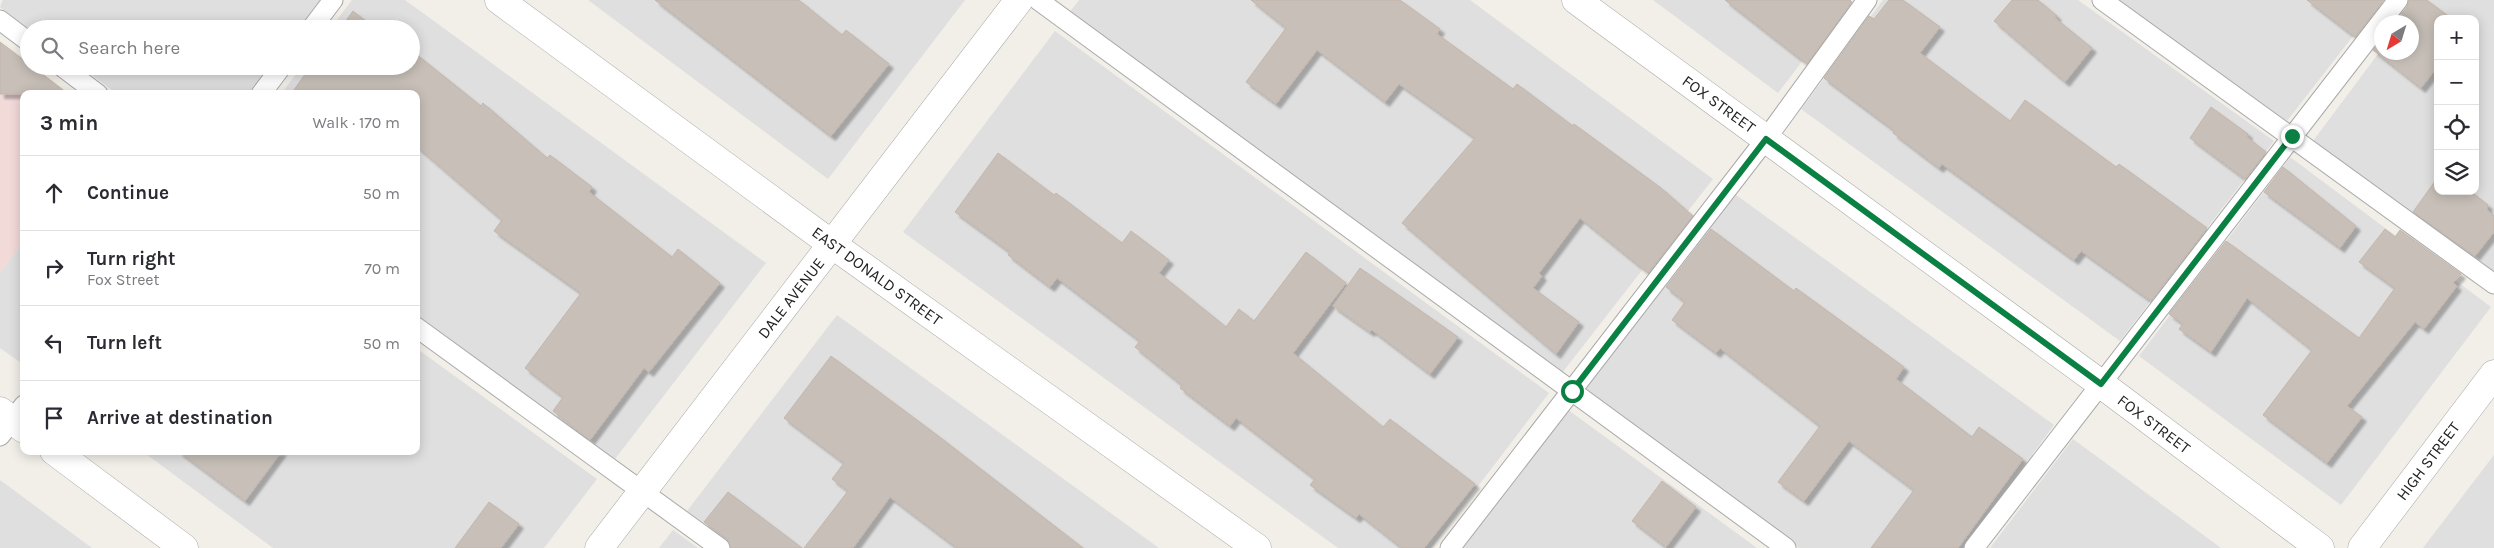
<!DOCTYPE html>
<html lang="en">
<head>
<meta charset="utf-8">
<style>
  body { margin:0; font-family:Karla,sans-serif; background:#f2f2f3; color:#2b2b33 }
  .controls { position:absolute; right:15px; top:15px; display:grid; overflow:hidden; border-radius:10px; box-shadow:0 2px 12px #0003 }
  .controls button { width:45px; height:45px; display:grid; place-items:center; padding:0; border:0; border-bottom:1px solid #e1e1e2; background:#fff; color:#2b2b33; font:25px sans-serif }
  .compass { position:absolute; left:2374px; top:15px; width:45px; height:45px; border-radius:50%; background:#fff; box-shadow:0 2px 12px #0003; rotate:218deg }
  .stop { position:absolute; width:15px; height:15px; margin:-11px; border:4px solid #0b8043; border-radius:50%; background:#fff }
  .stop.end { background:#0b8043; border-color:#fff; box-shadow:0 1px 5px #0008 }
  .list { margin:0; padding:0; list-style:none }
  h2 { display:flex; justify-content:space-between; align-items:center; height:65px; margin:0; padding:0 20px; font-size:21px }
  h2 small { font-size:16px; font-weight:400; color:#7c7c81 }
  .list li { display:grid; grid-template-columns:32px 1fr auto; gap:15px; align-items:center; box-sizing:border-box; height:75px; padding:0 20px; border-top:1px solid #e1e1e2 }
  .list b { display:block; font-size:19px; white-space:nowrap }
  .list p { margin:0; font-size:16px; white-space:nowrap; color:#7c7c81 }
  .list em { font-size:16px; font-style:normal; color:#7c7c81 }
  .icon { flex:none; width:28px; height:28px; fill:none; stroke:currentColor; stroke-width:2; stroke-linecap:round; stroke-linejoin:round }
  .map { position:relative; flex:none; width:2494px; height:548px; overflow:hidden }
  .search { position:absolute; background:#fff; box-shadow:0 2px 12px #0003; left:20px; top:20px; width:400px; height:55px; display:flex; align-items:center; gap:12px; box-sizing:border-box; padding:0 18px; border-radius:28px; color:#7c7c81; font-size:19px }
  .panel { position:absolute; background:#fff; box-shadow:0 2px 12px #0003; left:20px; top:90px; width:400px; height:365px; border-radius:10px }
  .map>svg:first-child { display:block }
</style>
</head>
<body>
<div class="map">
<svg width="2494" height="548" viewBox="0 0 2494 548">
  <defs>
    <filter id="shadow"><feDropShadow dx="4.5" dy="4.5" stdDeviation="1" flood-color="#0004"/></filter>
  </defs>
  <rect width="100%" height="100%" fill="#f2efe9"/>
  <g fill="#e0dfdf" fill-rule="evenodd">
    <path d="M 3,0 L 320,0 L 298,29 L 29,29 L 0,7 Z"/>
    <path d="M 352,0 L 405,0 L 766,263 L 615,459 L 416,315 L 416,94 L 281,94 L 302,66 L 411,66 L 411,29 L 330,29 Z"/>
    <path d="M 588,0 L 965,0 L 828,179 Z"/>
    <path d="M 1079,0 L 1470,0 L 1713,179 L 1562,373 L 1069,13 Z"/>
    <path d="M 1653,0 L 1849,0 L 1778,93 Z"/>
    <path d="M 1883,0 L 2078,0 L 2274,141 L 2120,341 L 1801,109 Z"/>
    <path d="M 2119,0 L 2381,0 L 2287,121 Z"/>
    <path d="M 2420,0 L 2494,0 L 2494,277 L 2313,141 L 2381,50 L 2382,52 L 2412,52 L 2412,22 L 2402,22 ZM 2438,19 L 2475,19 L 2475,191 L 2438,191 Z"/>
    <path d="M 1055,31 L 1549,393 L 1431,548 L 1338,548 L 903,232 Z"/>
    <path d="M 80,66 L 269,66 L 248,94 L 117,94 Z"/>
    <path d="M 2290,157 L 2491,307 L 2341,505 L 2139,356 Z"/>
    <path d="M 1732,192 L 2054,425 L 1963,548 L 1799,548 L 1581,388 Z"/>
    <path d="M 24,241 L 24,365 L 0,348 L 0,272 Z"/>
    <path d="M 837,315 L 1159,548 L 738,548 L 687,511 Z"/>
    <path d="M 416,348 L 597,479 L 544,548 L 273,548 L 142,451 L 416,451 Z"/>
    <path d="M 1567,409 L 1757,548 L 1461,548 Z"/>
    <path d="M 2073,439 L 2221,548 L 1990,548 Z"/>
    <path d="M 2494,455 L 2494,548 L 2423,548 Z"/>
    <path d="M 0,480 L 92,548 L 0,548 Z"/>
    <path d="M 673,530 L 698,548 L 659,548 Z"/>
  </g>
  <path fill="#f2dad9" d="M 0,42 L 29,64 L 29,66 L 32,66 L 69,94 L 24,94 L 24,241 L 0,272 Z"/>
  <g fill="#c7bfb8" stroke="#c4b6ab" filter="url(#shadow)">
    <path d="M 655,0 L 799,0 L 842,35 L 846,30 L 889,64 L 831,136 Z"/>
    <path d="M 1251,0 L 1400,0 L 1440,29 L 1437,34 L 1513,89 L 1517,84 L 1573,126 L 1574,124 L 1661,188 L 1693,216 L 1648,273 L 1580,218 L 1539,273 L 1542,276 L 1533,288 L 1579,322 L 1556,354 L 1402,223 L 1475,138 L 1399,84 L 1385,102 L 1317,50 L 1276,104 L 1246,82 L 1286,28 Z"/>
    <path d="M 1725,0 L 1850,0 L 1852,2 L 1807,64 Z"/>
    <path d="M 1889,0 L 1903,0 L 1940,27 L 1920,53 L 2010,121 L 2025,100 L 2116,167 L 2119,164 L 2207,228 L 2151,301 L 2081,251 L 2074,260 L 1942,164 L 1939,168 L 1893,133 L 1895,131 L 1824,78 L 1869,16 L 1874,19 Z"/>
    <path d="M 2012,0 L 2038,0 L 2057,16 L 2055,18 L 2092,48 L 2065,82 L 1994,21 Z"/>
    <path d="M 2307,0 L 2384,0 L 2355,37 Z"/>
    <path d="M 2409,0 L 2427,0 L 2452,19 L 2438,19 L 2438,66 L 2421,88 L 2373,50 L 2382,40 L 2382,52 L 2412,52 L 2412,22 L 2395,22 L 2407,7 Z"/>
    <path d="M 353,11 L 376,29 L 340,29 Z"/>
    <path d="M 0,42 L 29,64 L 29,66 L 32,66 L 68,94 L 0,94 Z"/>
    <path d="M 416,54 L 481,106 L 483,103 L 547,158 L 550,155 L 592,187 L 589,192 L 672,257 L 678,249 L 720,283 L 649,372 L 644,368 L 590,440 L 553,411 L 563,397 L 525,368 L 581,293 L 494,231 L 502,220 L 416,146 L 416,94 L 291,94 L 311,66 L 411,66 L 411,56 L 416,59 Z"/>
    <path d="M 2211,107 L 2248,134 L 2247,137 L 2266,152 L 2245,179 L 2190,138 Z"/>
    <path d="M 998,153 L 1054,195 L 1056,193 L 1122,243 L 1131,231 L 1169,260 L 1159,273 L 1226,327 L 1239,309 L 1254,321 L 1306,252 L 1346,283 L 1293,353 L 1383,427 L 1390,419 L 1475,484 L 1424,548 L 1402,548 L 1359,514 L 1356,518 L 1310,485 L 1315,479 L 1236,418 L 1230,426 L 1180,388 L 1182,385 L 1135,347 L 1140,341 L 1057,278 L 1050,287 L 1008,255 L 1010,252 L 955,212 Z"/>
    <path d="M 2283,167 L 2356,226 L 2340,248 L 2264,192 Z"/>
    <path d="M 2438,177 L 2438,191 L 2470,191 L 2488,205 L 2487,210 L 2494,216 L 2494,232 L 2475,256 L 2413,212 Z"/>
    <path d="M 1711,229 L 1794,291 L 1796,288 L 1904,367 L 1896,379 L 1972,437 L 1979,427 L 2023,459 L 1958,548 L 1871,548 L 1914,490 L 1849,441 L 1804,501 L 1778,482 L 1820,426 L 1720,348 L 1716,353 L 1672,320 L 1685,302 L 1666,287 Z"/>
    <path d="M 2385,229 L 2395,237 L 2400,230 L 2461,274 L 2453,283 L 2457,286 L 2424,329 L 2415,322 L 2347,406 L 2362,417 L 2327,463 L 2263,415 L 2312,350 L 2247,298 L 2211,352 L 2179,329 L 2183,324 L 2169,314 L 2226,241 L 2359,338 L 2395,288 L 2359,262 Z"/>
    <path d="M 1360,268 L 1458,337 L 1430,374 L 1372,330 L 1370,332 L 1333,306 Z"/>
    <path d="M 831,356 L 937,435 L 1083,548 L 957,548 L 890,497 L 853,548 L 804,548 L 848,491 L 832,479 L 844,463 L 784,418 Z"/>
    <path d="M 178,451 L 282,451 L 245,501 Z"/>
    <path d="M 1662,481 L 1696,507 L 1666,547 L 1632,521 Z"/>
    <path d="M 728,492 L 802,548 L 731,548 L 727,539 L 704,522 Z"/>
    <path d="M 489,502 L 519,524 L 501,548 L 455,548 Z"/>
  </g>
  <g fill="none" stroke-linecap="round" stroke-linejoin="round">
    <g stroke="#a9a9a9" stroke-width="21">
      <g id="lane">
        <path d="M 1038,0 L 1786,548"/>
        <path d="M 2102,0 L 2494,284"/>
        <path d="M 0,20 L 29,42"/>
        <path d="M 311,29 L 333,0"/>
        <path d="M 61,66 L 98,94"/>
        <path d="M 261,94 L 282,66"/>
        <path d="M 416,327 L 720,548"/>
        <path d="M 0,436 L 24,405"/>
        <path d="M 1450,548 L 1766,139 L 1867,0"/>
        <path d="M 1974,548 L 2398,0"/>
      </g>
    </g>
    <g stroke="#a9a9a9" stroke-width="29">
      <g id="street">
        <path d="M 499,0 L 833,245 L 1257,548"/>
        <path d="M 1576,0 L 2101,384 L 2320,548"/>
        <path d="M 0,411 L 24,429"/>
        <path d="M 54,451 L 184,548"/>
        <path d="M 599,548 L 1019,0"/>
        <path d="M 2362,548 L 2494,374"/>
      </g>
    </g>
    <use href="#lane" stroke="#fff" stroke-width="19"/>
    <use href="#street" stroke="#fff" stroke-width="28"/>
  </g>
  <g fill="none" stroke-linecap="round" stroke-linejoin="round">
    <path stroke="#0b8043" stroke-width="6" d="M 1572,391 L 1766,139 L 2101,384 L 2292,136"/>
  </g>
  <g text-anchor="middle" dominant-baseline="central" stroke-width="4" stroke-linejoin="round" paint-order="stroke">
    <g font-size="16" fill="#222" stroke="#fff">
      <text transform="translate(1719 104) rotate(36)">FOX STREET</text>
      <text transform="translate(877 276) rotate(36)">EAST DONALD STREET</text>
      <text transform="translate(791 298) rotate(-52)">DALE AVENUE</text>
      <text transform="translate(2154 424) rotate(37)">FOX STREET</text>
      <text transform="translate(2428 461) rotate(-53)">HIGH STREET</text>
    </g>
  </g>
</svg>
<div class="controls">
<button>+</button>
<button>−</button>
<button><svg class="icon" aria-label="locate" viewBox="0 0 24 24"><circle cx="12" cy="12" r="6"/><path d="M12 2v4M12 18v4M2 12h4M18 12h4"/></svg></button>
<button><svg class="icon" aria-label="layers" viewBox="0 0 24 24"><path d="M12 4l9 5-9 5-9-5zM3 14l9 5 9-5"/></svg></button>
</div>
<svg class="compass" viewBox="-18 -18 36 36"><path d="M0-13l5 13h-10z" fill="#e53935"/><path d="M0 13l5-13h-10z" fill="#7c7c81"/></svg>
<div class="stop" style="left:1572px;top:391px"></div>
<div class="stop end" style="left:2292px;top:136px"></div>
<div class="search"><svg class="icon" aria-label="search" viewBox="0 0 24 24"><circle cx="10" cy="10" r="6"/><path d="M15 15l6 6"/></svg>Search here</div>
<section class="panel">
<h2>3 min<small>Walk · 170 m</small></h2>
<ul class="list">
<li><svg class="icon" aria-label="ahead" viewBox="0 0 24 24"><path d="M12 20V5M6 11l6-6 6 6"/></svg><div><b>Continue</b></div><em>50 m</em></li>
<li><svg class="icon" aria-label="right" viewBox="0 0 24 24"><path d="M7 20v-9h11M14 6l5 5-5 5"/></svg><div><b>Turn right</b><p>Fox Street</p></div><em>70 m</em></li>
<li><svg class="icon" aria-label="left" viewBox="0 0 24 24"><path d="M17 20v-9H6M10 6l-5 5 5 5"/></svg><div><b>Turn left</b></div><em>50 m</em></li>
<li><svg class="icon" aria-label="arrive" viewBox="0 0 24 24"><path d="M6 21V4h12l-3 4 3 4H6"/></svg><div><b>Arrive at destination</b></div></li>
</ul>
</section>
</div>
</body>
</html>
